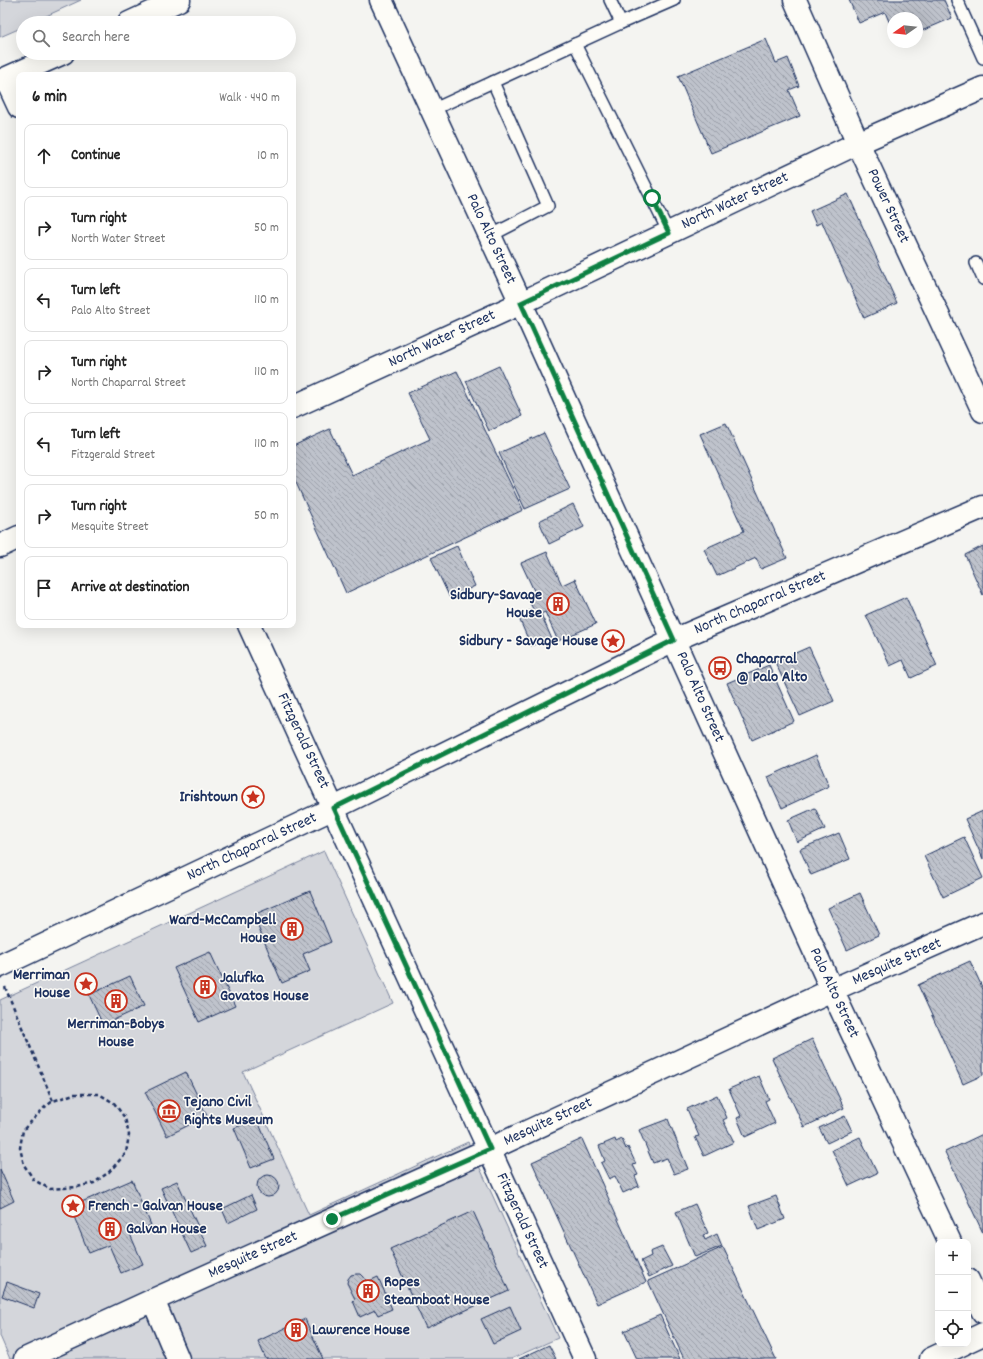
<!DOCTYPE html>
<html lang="en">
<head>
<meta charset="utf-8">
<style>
  body { margin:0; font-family:Dekko,sans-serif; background:#f2f2f2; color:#222 }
  .controls { position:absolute; right:12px; bottom:12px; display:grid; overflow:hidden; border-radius:8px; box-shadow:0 4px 16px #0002 }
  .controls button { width:36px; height:36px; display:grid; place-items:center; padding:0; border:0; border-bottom:1px solid #e0e0e0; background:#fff; color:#222; font:20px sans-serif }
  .compass { position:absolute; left:887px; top:12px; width:36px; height:36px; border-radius:50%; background:#fff; box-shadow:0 4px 16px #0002; rotate:256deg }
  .stop { position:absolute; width:12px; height:12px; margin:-9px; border:3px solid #0b8043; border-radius:50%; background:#fff }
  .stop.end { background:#0b8043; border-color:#fff; box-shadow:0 1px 4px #0008 }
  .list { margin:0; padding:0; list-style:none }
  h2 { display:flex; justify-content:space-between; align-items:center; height:52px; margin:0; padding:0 16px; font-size:17px }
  h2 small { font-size:13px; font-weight:400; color:#767676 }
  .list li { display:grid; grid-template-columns:26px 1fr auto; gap:12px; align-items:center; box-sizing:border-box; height:64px; margin:0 8px 8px; padding:0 8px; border:1px solid #e0e0e0; border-radius:8px }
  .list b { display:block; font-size:15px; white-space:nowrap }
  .list p { margin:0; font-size:13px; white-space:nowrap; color:#767676 }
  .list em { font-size:13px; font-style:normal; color:#767676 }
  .icon { flex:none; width:22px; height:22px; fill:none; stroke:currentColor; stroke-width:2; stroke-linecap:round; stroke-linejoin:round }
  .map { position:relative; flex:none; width:983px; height:1359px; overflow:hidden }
  .search { position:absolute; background:#fff; box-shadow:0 4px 16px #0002; left:16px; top:16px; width:280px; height:44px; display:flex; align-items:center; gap:10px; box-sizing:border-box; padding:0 14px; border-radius:22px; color:#767676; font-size:15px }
  .panel { position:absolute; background:#fff; box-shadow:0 4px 16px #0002; left:16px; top:72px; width:280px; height:556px; border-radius:8px }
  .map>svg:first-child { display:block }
</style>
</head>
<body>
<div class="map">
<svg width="983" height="1359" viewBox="0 0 983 1359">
  <defs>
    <pattern id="building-back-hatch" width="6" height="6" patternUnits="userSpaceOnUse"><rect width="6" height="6" fill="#bfc3cc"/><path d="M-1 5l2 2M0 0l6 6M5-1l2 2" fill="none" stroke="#9a9fa9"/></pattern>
  </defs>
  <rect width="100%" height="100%" fill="#f4f4f1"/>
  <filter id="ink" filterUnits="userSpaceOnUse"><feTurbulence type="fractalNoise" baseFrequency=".025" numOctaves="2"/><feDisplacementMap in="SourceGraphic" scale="8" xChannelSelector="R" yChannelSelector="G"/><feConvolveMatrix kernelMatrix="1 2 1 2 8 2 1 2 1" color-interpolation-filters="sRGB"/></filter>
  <g filter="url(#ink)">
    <g fill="#d4d6db" stroke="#78829c">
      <path d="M 0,0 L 81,0 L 31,23 L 23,23 L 23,27 L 0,37 Z"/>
      <path d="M 324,851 L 393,1003 L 243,1072 L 309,1215 L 468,1142 L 558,1338 L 511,1359 L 10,1359 L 0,1336 L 0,1000 Z"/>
    </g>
    <g fill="url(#building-back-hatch)" stroke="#1b2f5e">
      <path d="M 849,0 L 944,0 L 952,18 L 917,33 L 917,18 L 893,18 L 893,31 L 885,12 L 859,23 Z"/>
      <path d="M 766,39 L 776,63 L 788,58 L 799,86 L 789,90 L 800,116 L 711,153 L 678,76 Z"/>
      <path d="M 848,194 L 897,303 L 864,318 L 822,222 L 816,225 L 810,211 Z"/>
      <path d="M 499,366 L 522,416 L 489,431 L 466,381 Z"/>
      <path d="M 457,371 L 523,510 L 346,593 L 293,476 L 293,446 L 330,429 L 352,475 L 430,439 L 408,393 Z"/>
      <path d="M 726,423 L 787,558 L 761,569 L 756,558 L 717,576 L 704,549 L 744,531 L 700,434 Z"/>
      <path d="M 544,433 L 570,489 L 525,509 L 499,453 Z"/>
      <path d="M 573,504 L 584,527 L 549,544 L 539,521 Z"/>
      <path d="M 457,546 L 475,586 L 450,598 L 431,558 Z"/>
      <path d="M 983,546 L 983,595 L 965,555 Z"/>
      <path d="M 547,552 L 562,585 L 575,579 L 596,624 L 558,641 L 545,612 L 541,614 L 551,637 L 531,646 L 518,616 L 533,609 L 528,599 L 536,595 L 521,563 Z"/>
      <path d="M 906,597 L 937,666 L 911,678 L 903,660 L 890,666 L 866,615 Z"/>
      <path d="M 809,647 L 834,701 L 800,716 L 775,662 Z"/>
      <path d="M 769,665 L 794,721 L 752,740 L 727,683 Z"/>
      <path d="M 816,755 L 829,786 L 782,808 L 768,777 Z"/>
      <path d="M 815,808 L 825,829 L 797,842 L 788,820 Z"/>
      <path d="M 983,811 L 983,859 L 965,819 Z"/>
      <path d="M 839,833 L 850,859 L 811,875 L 800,849 Z"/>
      <path d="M 964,837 L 983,878 L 943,897 L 924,856 Z"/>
      <path d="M 310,891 L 331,942 L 303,954 L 310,971 L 282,983 L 253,915 Z"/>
      <path d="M 860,893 L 879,935 L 847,950 L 828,908 Z"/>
      <path d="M 210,952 L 235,1006 L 199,1022 L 174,968 Z"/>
      <path d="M 970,961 L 983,989 L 983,1075 L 963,1084 L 918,985 Z"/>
      <path d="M 130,976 L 144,1006 L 103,1025 L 89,995 Z"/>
      <path d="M 812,1039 L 844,1108 L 804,1127 L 772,1058 Z"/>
      <path d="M 186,1072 L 207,1116 L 167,1136 L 145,1092 Z"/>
      <path d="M 759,1076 L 769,1099 L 765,1101 L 775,1123 L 745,1137 L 737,1118 L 741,1116 L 729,1089 Z"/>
      <path d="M 717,1095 L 727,1118 L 723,1120 L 734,1142 L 704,1156 L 695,1137 L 699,1136 L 687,1109 Z"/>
      <path d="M 845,1116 L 852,1131 L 827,1143 L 819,1128 Z"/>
      <path d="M 257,1119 L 274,1159 L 251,1168 L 234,1128 Z"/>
      <path d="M 668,1119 L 688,1169 L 674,1174 L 667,1158 L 653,1163 L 639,1130 Z"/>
      <path d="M 983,1134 L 983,1233 L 945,1152 Z"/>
      <path d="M 860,1137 L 877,1173 L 849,1186 L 832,1150 Z"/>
      <path d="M 582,1139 L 646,1282 L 597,1304 L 532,1162 Z"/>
      <path d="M 615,1139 L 616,1142 L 622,1139 L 626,1149 L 628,1147 L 636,1164 L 633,1165 L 638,1175 L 635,1176 L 639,1186 L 623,1193 L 615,1176 L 609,1179 L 601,1163 L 605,1161 L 599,1146 Z"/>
      <path d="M 0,1169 L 14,1201 L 0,1208 Z"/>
      <circle cx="268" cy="1186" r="11"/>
      <path d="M 132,1180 L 151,1225 L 130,1234 L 143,1264 L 121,1273 L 109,1245 L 89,1253 L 70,1207 Z"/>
      <path d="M 177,1181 L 207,1246 L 191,1253 L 161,1188 Z"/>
      <path d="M 251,1195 L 257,1209 L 228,1223 L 222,1209 Z"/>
      <path d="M 776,1196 L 785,1219 L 758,1230 L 749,1206 Z"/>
      <path d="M 695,1204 L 708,1233 L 703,1235 L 705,1240 L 717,1234 L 722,1246 L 695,1257 L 676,1212 Z"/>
      <path d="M 473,1211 L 509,1291 L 426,1328 L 390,1249 Z"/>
      <path d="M 662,1247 L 672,1266 L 649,1277 L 641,1261 L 651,1256 L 650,1252 Z"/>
      <path d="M 723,1247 L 776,1359 L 684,1359 L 648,1281 Z"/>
      <path d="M 356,1274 L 361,1274 L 364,1277 L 367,1282 L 378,1277 L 392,1309 L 378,1315 L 375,1310 L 360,1317 L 353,1301 L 355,1299 L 347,1283 L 348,1279 L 351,1275 Z"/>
      <path d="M 7,1282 L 39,1294 L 34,1308 L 2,1296 Z"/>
      <path d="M 510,1306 L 521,1331 L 493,1344 L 481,1319 Z"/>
      <path d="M 660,1315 L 680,1359 L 637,1359 L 624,1331 Z"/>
      <path d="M 305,1319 L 323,1359 L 266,1359 L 258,1341 Z"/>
      <path d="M 549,1345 L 556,1359 L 519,1359 Z"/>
    </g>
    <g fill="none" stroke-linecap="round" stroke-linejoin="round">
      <g stroke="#1b2f5e" stroke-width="14">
        <g id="service">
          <path d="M 610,0 L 621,23 L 674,0"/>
          <path d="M 957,0 L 983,58"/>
          <path d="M 575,44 L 669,233"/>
          <path d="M 432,110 L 621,23"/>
          <path d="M 490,236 L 548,206 L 493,82"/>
          <path d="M 976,263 L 983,279"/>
        </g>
      </g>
      <g stroke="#1b2f5e" stroke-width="25">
        <g id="minor">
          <path d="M 381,0 L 521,303 L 832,990 L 950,1242"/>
          <path d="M 795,0 L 858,143 L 983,411"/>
          <path d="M 6,79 L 19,107"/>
          <path d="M 249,625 L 585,1359"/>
          <path d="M 0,966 L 334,808 L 674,640 L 983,507"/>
          <path d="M 968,1280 L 983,1312"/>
          <path d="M 153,1300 L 178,1359"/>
          <path d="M 968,1341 L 983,1334"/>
          <path d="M 25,1359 L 153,1300 L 490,1149 L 832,990 L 983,923"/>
          <path d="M 931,1359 L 963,1344"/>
        </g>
      </g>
      <g stroke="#1b2f5e" stroke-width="25">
        <g id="tertiary">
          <path d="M 293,407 L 521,303 L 858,143 L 983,88"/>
          <path d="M 0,546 L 19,537"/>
        </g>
      </g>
      <g stroke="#1b2f5e" stroke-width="25">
        <g id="secondary">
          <path d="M 129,23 L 179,0"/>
          <path d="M 0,81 L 63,53"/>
        </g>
      </g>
      <g stroke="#1b2f5e" stroke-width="2.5" stroke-dasharray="4 3" stroke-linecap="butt">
        <path d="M 5,987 L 53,1101"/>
        <path d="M 74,1094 L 99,1094 L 114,1103 L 125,1118 L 129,1135 L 126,1153 L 109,1172 L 94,1183 L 77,1187 L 50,1189 L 34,1180 L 24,1165 L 20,1148 L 23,1130 L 45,1107 L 53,1101 Z"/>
      </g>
      <use href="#service" stroke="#fdfcf7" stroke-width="11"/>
      <use href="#minor" stroke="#fdfcf7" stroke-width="22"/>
      <use href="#tertiary" stroke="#fdfcf7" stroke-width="22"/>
      <use href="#secondary" stroke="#fdfcf7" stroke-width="22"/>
    </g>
  </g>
  <g fill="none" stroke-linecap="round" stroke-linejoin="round" filter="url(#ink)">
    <path stroke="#0b8043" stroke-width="5" d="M 332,1219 L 490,1149 L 334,808 L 674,640 L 521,303 L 669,233 L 652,198"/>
  </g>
  <defs>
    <g id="building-ring" transform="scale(1.15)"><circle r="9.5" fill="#fdfcf7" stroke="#c8321e" stroke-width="1.5"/><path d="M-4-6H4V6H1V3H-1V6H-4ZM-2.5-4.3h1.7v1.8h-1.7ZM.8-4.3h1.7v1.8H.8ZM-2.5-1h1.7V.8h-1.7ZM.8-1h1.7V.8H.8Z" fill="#c8321e"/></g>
    <g id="sight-ring" transform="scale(1.15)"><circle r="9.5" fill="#fdfcf7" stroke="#c8321e" stroke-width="1.5"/><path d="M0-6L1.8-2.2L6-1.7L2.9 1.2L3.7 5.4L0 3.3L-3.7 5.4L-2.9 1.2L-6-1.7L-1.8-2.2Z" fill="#c8321e"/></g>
    <g id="bus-ring" transform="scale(1.15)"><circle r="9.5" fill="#fdfcf7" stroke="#c8321e" stroke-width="1.5"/><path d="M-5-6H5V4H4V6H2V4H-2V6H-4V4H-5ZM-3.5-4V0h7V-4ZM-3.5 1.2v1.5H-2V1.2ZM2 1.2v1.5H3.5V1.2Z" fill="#c8321e"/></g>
    <g id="museum-ring" transform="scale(1.15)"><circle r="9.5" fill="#fdfcf7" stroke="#c8321e" stroke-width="1.5"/><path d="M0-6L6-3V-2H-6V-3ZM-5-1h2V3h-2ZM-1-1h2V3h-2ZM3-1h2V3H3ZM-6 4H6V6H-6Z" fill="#c8321e"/></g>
  </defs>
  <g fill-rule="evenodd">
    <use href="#building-ring" x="558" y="604"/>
    <use href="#sight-ring" x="613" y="641"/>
    <use href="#bus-ring" x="720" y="668"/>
    <use href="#sight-ring" x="253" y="797"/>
    <use href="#building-ring" x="292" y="929"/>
    <use href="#sight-ring" x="86" y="984"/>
    <use href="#building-ring" x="205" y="987"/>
    <use href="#building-ring" x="116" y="1001"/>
    <use href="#museum-ring" x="169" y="1111"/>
    <use href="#sight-ring" x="73" y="1206"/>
    <use href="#building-ring" x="110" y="1229"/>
    <use href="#building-ring" x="368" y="1291"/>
    <use href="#building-ring" x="296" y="1330"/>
  </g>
  <g text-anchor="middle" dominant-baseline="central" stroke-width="3" stroke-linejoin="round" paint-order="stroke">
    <g font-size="16" fill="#1b2f5e" stroke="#fdfcf7">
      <text transform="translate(735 201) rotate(-25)">North Water Street</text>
      <text transform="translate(888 206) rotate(65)">Power Street</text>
      <text transform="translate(491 239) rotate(65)">Palo Alto Street</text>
      <text transform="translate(442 339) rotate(-25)">North Water Street</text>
      <text transform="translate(760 603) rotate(-23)">North Chaparral Street</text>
      <text transform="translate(700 697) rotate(66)">Palo Alto Street</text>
      <text transform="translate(303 741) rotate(65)">Fitzgerald Street</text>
      <text transform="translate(252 847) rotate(-25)">North Chaparral Street</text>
      <text transform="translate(897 962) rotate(-24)">Mesquite Street</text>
      <text transform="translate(834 993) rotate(65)">Palo Alto Street</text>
      <text transform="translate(548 1122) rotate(-25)">Mesquite Street</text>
      <text transform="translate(522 1221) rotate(65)">Fitzgerald Street</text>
      <text transform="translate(253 1255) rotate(-24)">Mesquite Street</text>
    </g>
    <g font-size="16" font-weight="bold" fill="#1b2f5e" stroke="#fdfcf7" text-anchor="start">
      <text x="542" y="595" text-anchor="end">Sidbury-Savage<tspan x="542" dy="18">House</tspan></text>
      <text x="598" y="641" text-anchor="end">Sidbury - Savage House</text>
      <text x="736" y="659">Chaparral<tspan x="736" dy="18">@ Palo Alto</tspan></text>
      <text x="238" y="797" text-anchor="end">Irishtown</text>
      <text x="276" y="920" text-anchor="end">Ward-McCampbell<tspan x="276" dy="18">House</tspan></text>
      <text x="70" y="975" text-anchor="end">Merriman<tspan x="70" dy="18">House</tspan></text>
      <text x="220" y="978">Jalufka<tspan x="220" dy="18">Govatos House</tspan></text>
      <text x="116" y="1024" text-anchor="middle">Merriman-Bobys<tspan x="116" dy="18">House</tspan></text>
      <text x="184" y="1102">Tejano Civil<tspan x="184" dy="18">Rights Museum</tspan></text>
      <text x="88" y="1206">French - Galvan House</text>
      <text x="126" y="1229">Galvan House</text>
      <text x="384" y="1282">Ropes<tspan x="384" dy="18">Steamboat House</tspan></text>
      <text x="312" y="1330">Lawrence House</text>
    </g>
  </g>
</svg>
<div class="controls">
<button>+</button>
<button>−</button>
<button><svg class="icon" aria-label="locate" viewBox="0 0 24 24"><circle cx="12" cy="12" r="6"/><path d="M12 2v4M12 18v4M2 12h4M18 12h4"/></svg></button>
</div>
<svg class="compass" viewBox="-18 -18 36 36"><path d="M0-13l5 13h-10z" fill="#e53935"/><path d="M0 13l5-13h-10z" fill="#767676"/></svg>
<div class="stop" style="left:652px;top:198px"></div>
<div class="stop end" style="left:332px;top:1219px"></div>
<div class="search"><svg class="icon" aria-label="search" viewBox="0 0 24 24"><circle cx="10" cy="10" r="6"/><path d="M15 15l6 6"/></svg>Search here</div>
<section class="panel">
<h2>6 min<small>Walk · 440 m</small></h2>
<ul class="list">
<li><svg class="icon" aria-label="ahead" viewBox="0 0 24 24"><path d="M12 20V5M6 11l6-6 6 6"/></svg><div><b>Continue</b></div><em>10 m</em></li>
<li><svg class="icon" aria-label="right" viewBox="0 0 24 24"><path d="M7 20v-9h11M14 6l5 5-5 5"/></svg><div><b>Turn right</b><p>North Water Street</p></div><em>50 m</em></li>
<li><svg class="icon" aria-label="left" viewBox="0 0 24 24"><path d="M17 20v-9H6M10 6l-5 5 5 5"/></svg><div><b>Turn left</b><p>Palo Alto Street</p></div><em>110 m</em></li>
<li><svg class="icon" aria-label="right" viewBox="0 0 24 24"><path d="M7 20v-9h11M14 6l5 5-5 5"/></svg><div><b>Turn right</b><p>North Chaparral Street</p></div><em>110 m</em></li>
<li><svg class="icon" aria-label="left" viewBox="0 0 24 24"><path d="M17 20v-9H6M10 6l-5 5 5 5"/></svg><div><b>Turn left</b><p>Fitzgerald Street</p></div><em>110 m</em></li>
<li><svg class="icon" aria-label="right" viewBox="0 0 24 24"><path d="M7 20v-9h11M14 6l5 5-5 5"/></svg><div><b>Turn right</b><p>Mesquite Street</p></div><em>50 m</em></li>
<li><svg class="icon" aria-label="arrive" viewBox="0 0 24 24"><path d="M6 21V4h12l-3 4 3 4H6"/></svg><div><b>Arrive at destination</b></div></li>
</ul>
</section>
</div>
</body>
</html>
